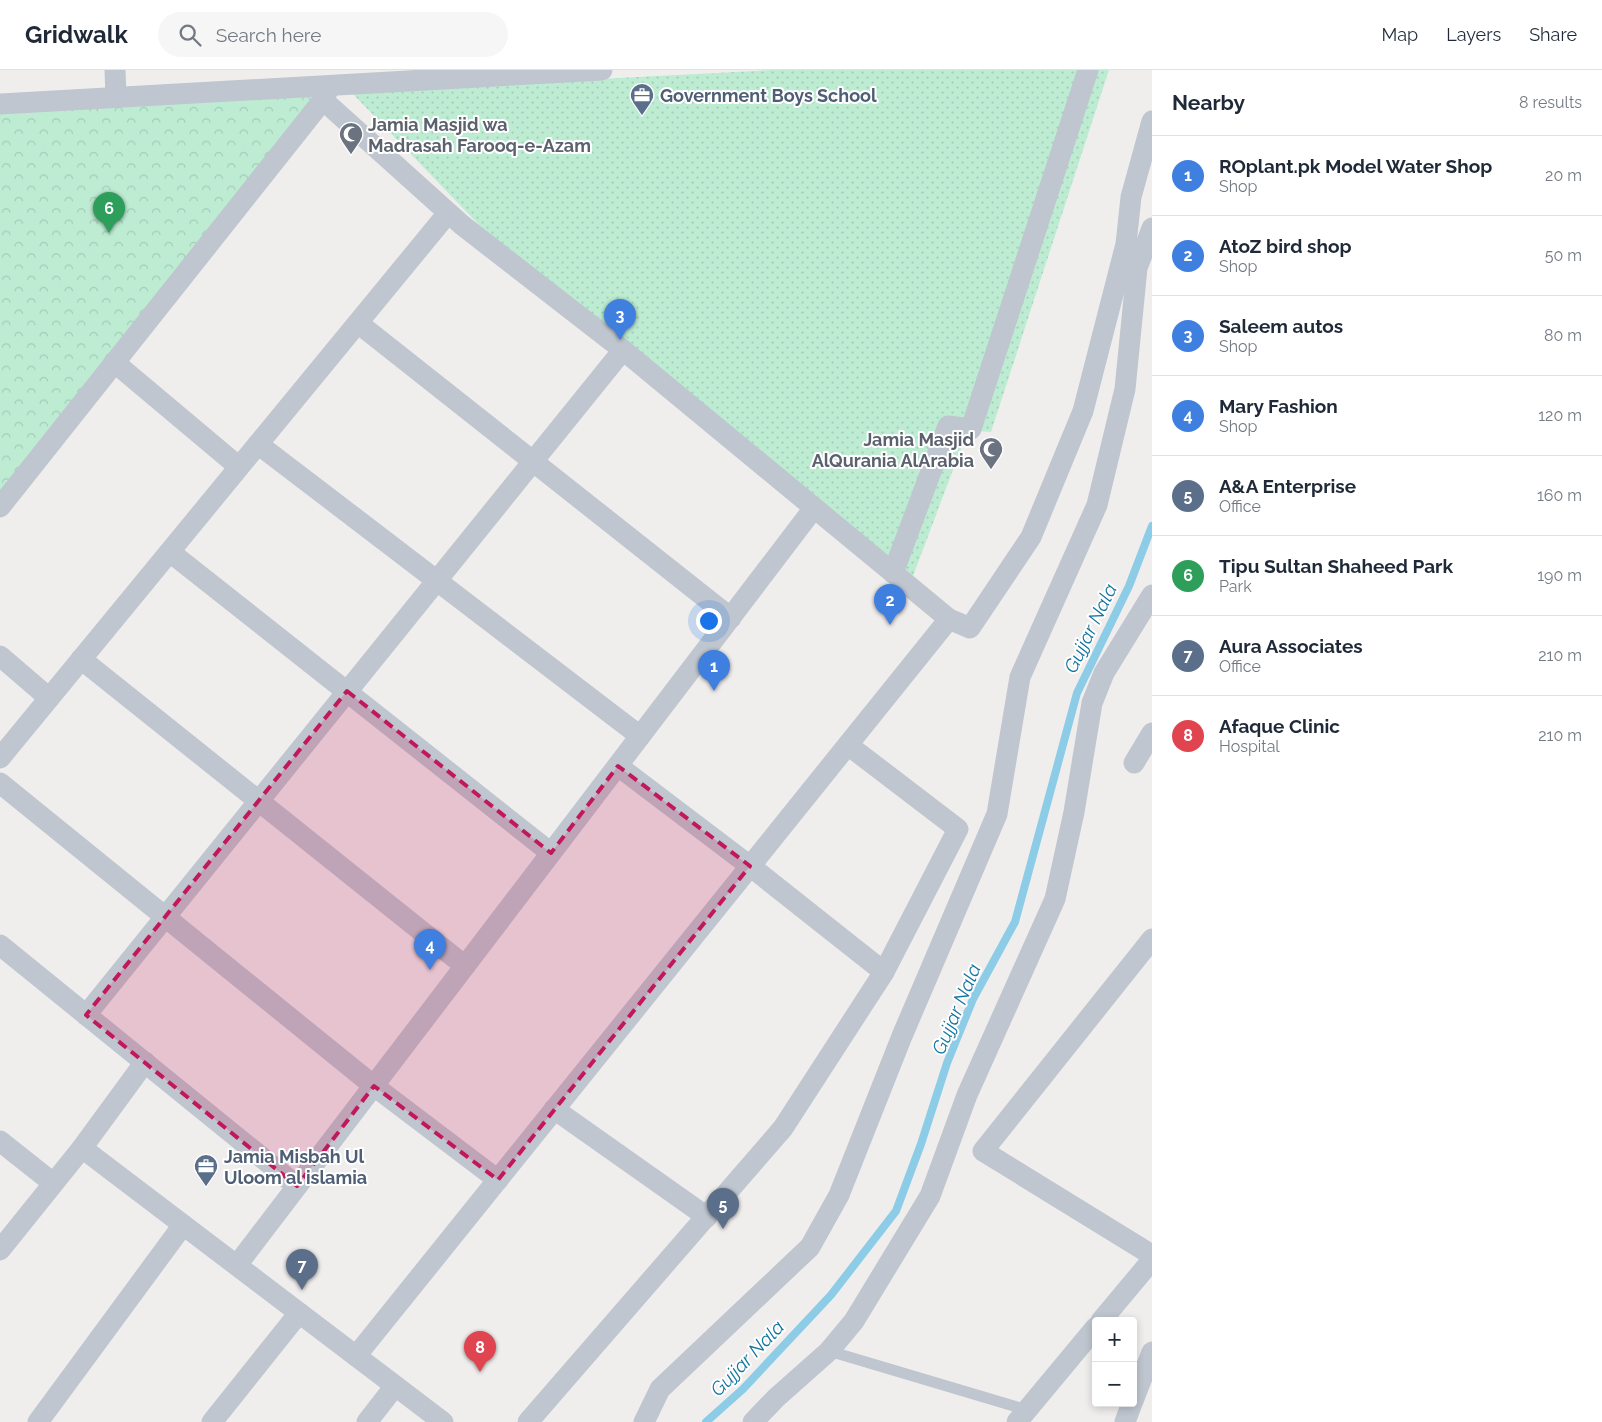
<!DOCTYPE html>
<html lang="en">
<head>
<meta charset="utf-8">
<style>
  body { margin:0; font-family:Raleway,sans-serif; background:#f6f6f7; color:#1f2937 }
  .controls { position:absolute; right:15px; bottom:15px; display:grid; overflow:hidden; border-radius:5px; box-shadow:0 2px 8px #0003 }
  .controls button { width:45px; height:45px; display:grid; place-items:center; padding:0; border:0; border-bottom:1px solid #e0e1e3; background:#fff; color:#1f2937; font:25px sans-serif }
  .you { position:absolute; left:708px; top:550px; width:18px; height:18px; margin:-12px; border:4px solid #fff; border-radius:50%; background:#1a73e8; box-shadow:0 0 0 8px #1a73e833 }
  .badge { display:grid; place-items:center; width:32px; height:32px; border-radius:50%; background:#2260d5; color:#fff; font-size:16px; font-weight:700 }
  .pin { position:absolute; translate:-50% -41px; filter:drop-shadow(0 1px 2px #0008) }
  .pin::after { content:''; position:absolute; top:26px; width:18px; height:15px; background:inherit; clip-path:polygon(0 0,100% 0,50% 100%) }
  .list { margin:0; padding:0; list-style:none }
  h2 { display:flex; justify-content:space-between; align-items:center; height:65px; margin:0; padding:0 20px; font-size:21px }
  h2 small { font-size:16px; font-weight:400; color:#747a83 }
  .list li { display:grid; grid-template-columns:32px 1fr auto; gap:15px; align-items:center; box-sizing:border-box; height:80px; padding:0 20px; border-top:1px solid #e0e1e3 }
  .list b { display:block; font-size:19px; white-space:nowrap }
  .list p { margin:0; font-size:16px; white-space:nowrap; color:#747a83 }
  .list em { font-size:16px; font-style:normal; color:#747a83 }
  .icon { flex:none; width:28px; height:28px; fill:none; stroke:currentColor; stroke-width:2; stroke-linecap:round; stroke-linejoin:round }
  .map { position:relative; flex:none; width:1152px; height:1352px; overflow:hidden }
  header { display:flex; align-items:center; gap:30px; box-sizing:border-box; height:70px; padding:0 25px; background:#fff; border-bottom:1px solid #e0e1e3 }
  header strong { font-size:24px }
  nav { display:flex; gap:28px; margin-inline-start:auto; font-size:18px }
  .search { width:350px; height:45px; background:#f6f6f7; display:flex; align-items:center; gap:12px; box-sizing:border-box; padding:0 18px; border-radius:28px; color:#747a83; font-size:19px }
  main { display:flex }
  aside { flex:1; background:#fff }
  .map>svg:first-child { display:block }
</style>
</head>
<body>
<header>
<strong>Gridwalk</strong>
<div class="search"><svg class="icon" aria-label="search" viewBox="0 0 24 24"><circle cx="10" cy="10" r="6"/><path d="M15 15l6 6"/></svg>Search here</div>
<nav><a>Map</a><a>Layers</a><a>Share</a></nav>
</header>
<main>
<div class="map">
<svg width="1152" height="1352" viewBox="0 0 1152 1352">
  <defs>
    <pattern id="grass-dots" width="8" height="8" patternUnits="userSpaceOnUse" patternTransform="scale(1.25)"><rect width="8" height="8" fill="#bdecd3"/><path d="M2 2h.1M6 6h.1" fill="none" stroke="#a4ccb7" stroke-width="1.8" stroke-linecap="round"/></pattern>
    <pattern id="forest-crowns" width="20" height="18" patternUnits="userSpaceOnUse" patternTransform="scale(1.25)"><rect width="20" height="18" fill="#bdecd3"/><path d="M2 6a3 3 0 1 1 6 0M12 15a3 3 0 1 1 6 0" fill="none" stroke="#a4ccb7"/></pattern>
  </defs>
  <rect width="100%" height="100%" fill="#f0eeed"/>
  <path fill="url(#grass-dots)" d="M 772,0 L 1109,0 L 991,362 L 968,360 L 913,506 L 482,158 L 351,22 Z"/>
  <path fill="url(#forest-crowns)" d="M 330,15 L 0,437 L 0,34 Z"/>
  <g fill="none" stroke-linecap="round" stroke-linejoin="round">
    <path stroke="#8ccce7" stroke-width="8" d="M 706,1352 L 743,1319 L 831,1225 L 896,1141 L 921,1074 L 947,993 L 973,929 L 1015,852 L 1077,623 L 1129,516 L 1152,456"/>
    <path stroke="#bfc6cf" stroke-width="11" d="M 829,1281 L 1027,1340"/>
    <g stroke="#bfc6cf" stroke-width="21">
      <path d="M 115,0 L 116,27"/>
      <path d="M 323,30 L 462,155 L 623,280 L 949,549 L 970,558 L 1031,467 L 1083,341 L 1126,174 L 1131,127 L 1152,51"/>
      <path d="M 0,34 L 602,0"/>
      <path d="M 358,253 L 731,548"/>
      <path d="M 114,292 L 239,397"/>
      <path d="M 258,374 L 640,666"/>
      <path d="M 0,437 L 323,30 L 330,16"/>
      <path d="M 170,482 L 551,783"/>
      <path d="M 893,503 L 948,356 L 971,359 L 1088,0"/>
      <path d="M 0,586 L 49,628"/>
      <path d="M 81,589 L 465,896"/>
      <path d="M 0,688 L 448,143"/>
      <path d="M 1134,693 L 1152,663"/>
      <path d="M 618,696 L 750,796 L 884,902"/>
      <path d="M 0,713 L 374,1016 L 498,1110"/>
      <path d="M 1152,869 L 983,1081 L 1152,1185"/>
      <path d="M 0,875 L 297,1116"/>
      <path d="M 86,945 L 623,280"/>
      <path d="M 554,1039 L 707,1147"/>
      <path d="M 0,1071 L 53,1113"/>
      <path d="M 82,1078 L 443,1352"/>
      <path d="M 0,1180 L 82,1078 L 145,992"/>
      <path d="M 237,1195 L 814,438"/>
      <path d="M 1101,1251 L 1152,1190"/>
      <path d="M 356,1286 L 949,549"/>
      <path d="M 1133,1331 L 1152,1282"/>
      <path d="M 38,1352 L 183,1155"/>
      <path d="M 212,1352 L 299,1243"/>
      <path d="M 367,1352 L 395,1316"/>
      <path d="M 528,1352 L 783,1058 L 884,902 L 958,759 L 848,675"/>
      <path d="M 644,1352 L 660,1319 L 810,1177 L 839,1125 L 902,966 L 997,744 L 1020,607 L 1097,435 L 1125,319 L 1137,198 L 1152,158"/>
      <path d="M 753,1352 L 776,1328 L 829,1281 L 854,1251 L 930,1126 L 967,1025 L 1055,829 L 1074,742 L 1092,633 L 1104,603 L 1152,525"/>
      <path d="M 1017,1352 L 1096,1257"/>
      <path d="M 1125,1352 L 1132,1333"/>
    </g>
  </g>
  <path fill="#c2185b" fill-opacity="0.2" stroke="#c2185b" stroke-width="4" stroke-dasharray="10 6" stroke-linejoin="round" d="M 347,621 L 551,783 L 618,696 L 750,796 L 498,1110 L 374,1016 L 297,1116 L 86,945 Z"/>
  <defs>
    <g id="office-pin" transform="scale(1.25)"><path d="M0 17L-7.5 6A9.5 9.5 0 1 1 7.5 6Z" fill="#5c6f8a" stroke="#fff"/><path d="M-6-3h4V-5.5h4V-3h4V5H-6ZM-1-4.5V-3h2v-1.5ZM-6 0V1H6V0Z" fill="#fff"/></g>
    <g id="mosque-pin" transform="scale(1.25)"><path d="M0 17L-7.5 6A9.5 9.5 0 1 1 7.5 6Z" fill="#6b7280" stroke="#fff"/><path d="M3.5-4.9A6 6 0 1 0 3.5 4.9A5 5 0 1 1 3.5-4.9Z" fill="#fff"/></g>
  </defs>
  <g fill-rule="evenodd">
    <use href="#office-pin" x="642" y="25"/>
    <use href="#mosque-pin" x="351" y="64"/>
    <use href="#mosque-pin" x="991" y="379"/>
    <use href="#office-pin" x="206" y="1096"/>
  </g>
  <g text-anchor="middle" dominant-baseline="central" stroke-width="4" stroke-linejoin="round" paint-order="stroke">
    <g font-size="18" font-weight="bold" fill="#4e5e75" stroke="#fff" text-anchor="start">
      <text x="660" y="25">Government Boys School</text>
      <text x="224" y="1086">Jamia Misbah Ul<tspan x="224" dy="21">Uloom al islamia</tspan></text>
    </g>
    <g font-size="18" font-weight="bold" fill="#5b616d" stroke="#fff" text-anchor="start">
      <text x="368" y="54">Jamia Masjid wa<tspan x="368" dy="21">Madrasah Farooq-e-Azam</tspan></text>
      <text x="974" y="369" text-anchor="end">Jamia Masjid<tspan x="974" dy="21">AlQurania AlArabia</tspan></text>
    </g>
    <g font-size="19" font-style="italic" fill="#1376a0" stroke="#fff">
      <text transform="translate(1090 558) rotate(-64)">Gujjar Nala</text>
      <text transform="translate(956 939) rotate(-67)">Gujjar Nala</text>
      <text transform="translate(747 1288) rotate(-46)">Gujjar Nala</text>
    </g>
  </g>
</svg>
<div class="controls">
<button>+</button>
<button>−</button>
</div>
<div class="you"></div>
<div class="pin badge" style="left:714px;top:621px;background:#3f7fe0">1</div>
<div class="pin badge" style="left:890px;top:555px;background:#3f7fe0">2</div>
<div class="pin badge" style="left:620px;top:270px;background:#3f7fe0">3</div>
<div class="pin badge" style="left:430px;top:900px;background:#3f7fe0">4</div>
<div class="pin badge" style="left:723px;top:1159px;background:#5c6f8a">5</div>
<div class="pin badge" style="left:109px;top:163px;background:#2e9e5b">6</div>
<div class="pin badge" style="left:302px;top:1220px;background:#5c6f8a">7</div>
<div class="pin badge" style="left:480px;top:1302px;background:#e0444e">8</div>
</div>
<aside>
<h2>Nearby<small>8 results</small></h2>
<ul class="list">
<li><span class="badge" style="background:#3f7fe0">1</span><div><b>ROplant.pk Model Water Shop</b><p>Shop</p></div><em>20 m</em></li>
<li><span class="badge" style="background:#3f7fe0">2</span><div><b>AtoZ bird shop</b><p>Shop</p></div><em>50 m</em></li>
<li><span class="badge" style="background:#3f7fe0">3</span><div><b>Saleem autos</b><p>Shop</p></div><em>80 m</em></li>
<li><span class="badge" style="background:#3f7fe0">4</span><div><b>Mary Fashion</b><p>Shop</p></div><em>120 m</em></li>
<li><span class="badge" style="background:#5c6f8a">5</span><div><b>A&amp;A Enterprise</b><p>Office</p></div><em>160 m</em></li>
<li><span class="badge" style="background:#2e9e5b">6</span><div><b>Tipu Sultan Shaheed Park</b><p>Park</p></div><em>190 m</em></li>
<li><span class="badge" style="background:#5c6f8a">7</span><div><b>Aura Associates</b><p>Office</p></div><em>210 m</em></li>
<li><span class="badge" style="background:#e0444e">8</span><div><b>Afaque Clinic</b><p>Hospital</p></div><em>210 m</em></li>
</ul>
</aside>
</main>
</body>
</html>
